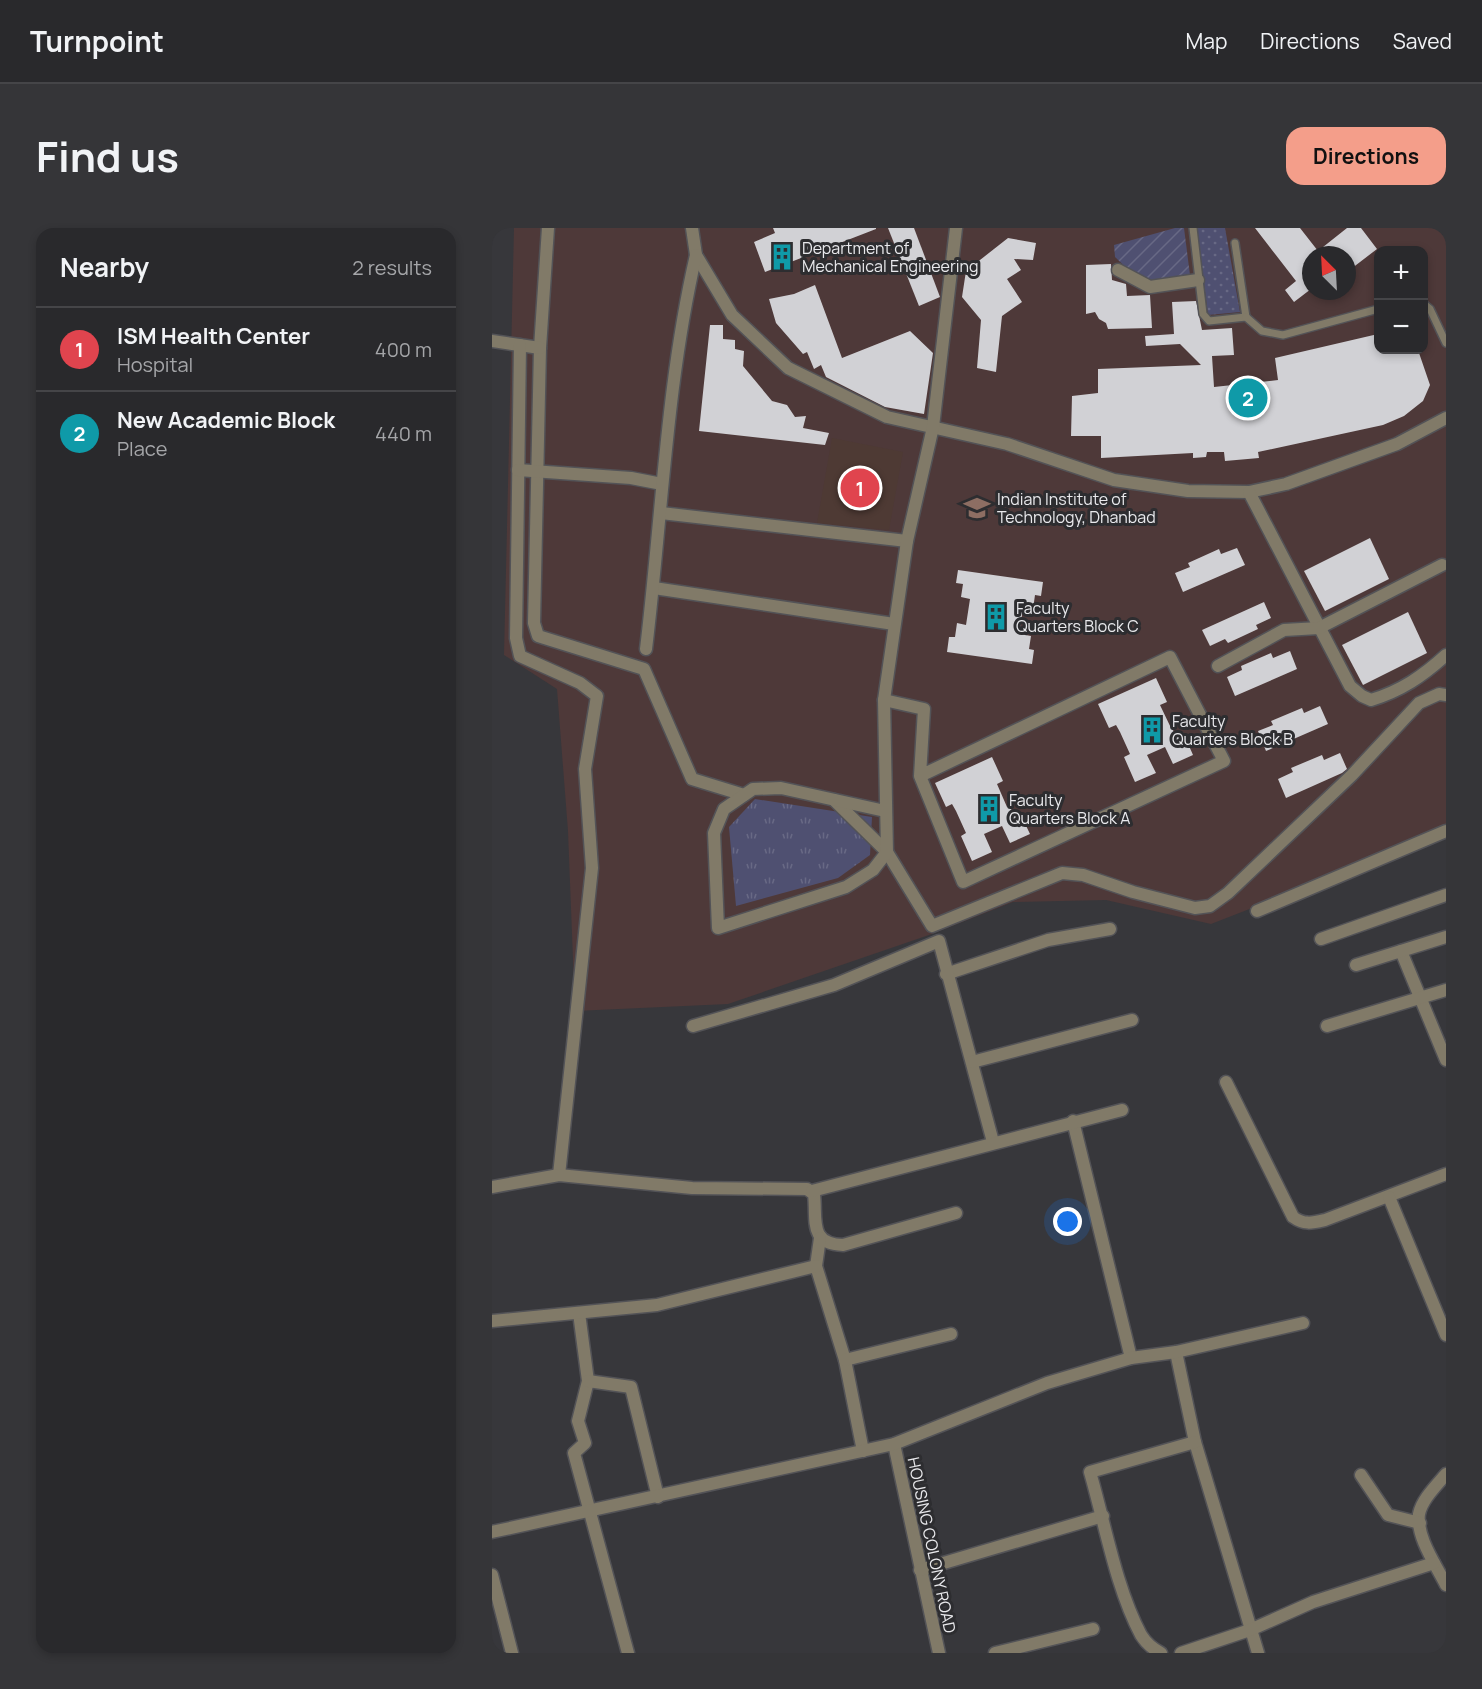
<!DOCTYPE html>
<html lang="en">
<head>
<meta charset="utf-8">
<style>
  body { margin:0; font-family:Manrope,sans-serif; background:#353538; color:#f1f3f6 }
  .controls { position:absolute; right:18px; top:18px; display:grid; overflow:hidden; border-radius:12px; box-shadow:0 3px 9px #0003 }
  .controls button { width:54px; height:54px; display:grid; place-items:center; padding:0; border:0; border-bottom:2px solid #454548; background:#29292c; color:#f1f3f6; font:30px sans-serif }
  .compass { position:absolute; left:810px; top:18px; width:54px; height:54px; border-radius:50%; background:#29292c; box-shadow:0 3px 9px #0003; rotate:336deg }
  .you { position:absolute; left:576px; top:994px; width:21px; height:21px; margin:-15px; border:4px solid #fff; border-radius:50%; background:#1a73e8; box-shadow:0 0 0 9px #1a73e833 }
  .badge { display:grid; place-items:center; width:39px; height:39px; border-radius:50%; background:#f49e8a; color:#fff; font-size:20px; font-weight:700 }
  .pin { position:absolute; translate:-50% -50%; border:3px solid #fff; box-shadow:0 2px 6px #0006 }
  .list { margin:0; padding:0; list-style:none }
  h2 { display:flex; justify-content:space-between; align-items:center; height:78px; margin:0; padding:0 24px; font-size:26px }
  h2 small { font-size:20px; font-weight:400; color:#a5a6a9 }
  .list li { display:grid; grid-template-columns:39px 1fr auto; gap:18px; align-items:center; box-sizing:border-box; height:84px; padding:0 24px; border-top:2px solid #454548 }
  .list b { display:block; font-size:22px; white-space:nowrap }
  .list p { margin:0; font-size:20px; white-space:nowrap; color:#a5a6a9 }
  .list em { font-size:20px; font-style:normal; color:#a5a6a9 }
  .map { position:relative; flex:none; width:954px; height:1425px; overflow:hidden; border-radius:18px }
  header { display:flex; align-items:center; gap:36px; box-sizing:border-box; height:84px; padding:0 30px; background:#29292c; border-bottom:2px solid #454548 }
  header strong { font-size:28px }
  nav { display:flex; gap:33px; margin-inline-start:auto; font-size:21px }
  .intro { display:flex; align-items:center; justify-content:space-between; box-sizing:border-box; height:144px; padding:0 36px }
  h1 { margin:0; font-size:42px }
  .button { padding:15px 27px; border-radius:18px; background:#f49e8a; color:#111; font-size:21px; font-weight:700 }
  main { display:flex; gap:36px; padding:0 36px }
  aside { flex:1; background:#29292c; border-radius:18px; box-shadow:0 3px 9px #0003 }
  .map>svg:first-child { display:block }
</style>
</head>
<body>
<header>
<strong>Turnpoint</strong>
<nav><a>Map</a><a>Directions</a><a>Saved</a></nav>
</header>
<div class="intro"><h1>Find us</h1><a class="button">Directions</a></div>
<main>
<aside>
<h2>Nearby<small>2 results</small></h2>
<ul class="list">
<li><span class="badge" style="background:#e0444e">1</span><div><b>ISM Health Center</b><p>Hospital</p></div><em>400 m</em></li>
<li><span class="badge" style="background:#0f9aa8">2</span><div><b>New Academic Block</b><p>Place</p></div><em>440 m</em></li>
</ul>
</aside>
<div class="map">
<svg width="954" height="1425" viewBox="0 0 954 1425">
  <defs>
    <pattern id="grass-dots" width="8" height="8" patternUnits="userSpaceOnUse" patternTransform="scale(1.5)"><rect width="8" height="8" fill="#4f5071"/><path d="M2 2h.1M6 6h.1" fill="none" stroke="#686985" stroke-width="1.8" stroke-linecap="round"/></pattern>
    <pattern id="park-tufts" width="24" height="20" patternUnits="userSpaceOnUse" patternTransform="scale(1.5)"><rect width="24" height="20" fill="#4f5071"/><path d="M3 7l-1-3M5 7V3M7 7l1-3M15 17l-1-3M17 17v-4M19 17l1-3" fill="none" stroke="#686985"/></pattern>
    <pattern id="garden-furrows" width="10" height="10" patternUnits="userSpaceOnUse" patternTransform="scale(1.5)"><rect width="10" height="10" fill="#4f5071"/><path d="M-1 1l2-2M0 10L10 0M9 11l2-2" fill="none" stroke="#686985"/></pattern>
  </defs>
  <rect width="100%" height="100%" fill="#37373b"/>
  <path fill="#4e3939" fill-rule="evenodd" d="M 22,0 L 954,0 L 954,596 L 884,632 L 719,696 L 614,672 L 521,674 L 437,707 L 236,776 L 83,783 L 76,603 L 65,461 L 12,427 ZM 886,22 L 932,22 L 932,122 L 886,122 ZM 819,27 L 855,27 L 855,63 L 819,63 Z"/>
  <path fill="#4e3a34" d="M 340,210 L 411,224 L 397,302 L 325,295 Z"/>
  <path fill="url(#grass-dots)" d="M 705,0 L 733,0 L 748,84 L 716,87 Z"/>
  <path fill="url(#park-tufts)" d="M 263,571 L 380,589 L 378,627 L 346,650 L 244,678 L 237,599 Z"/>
  <path fill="url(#garden-furrows)" d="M 683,0 L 692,0 L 698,47 L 650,55 L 623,29 L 622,17 Z"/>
  <g fill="#d1d1d5">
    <path d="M 281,0 L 384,0 L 384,1 L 273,44 L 262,14 L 283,5 Z"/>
    <path d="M 396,0 L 422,0 L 448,69 L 427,78 Z"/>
    <path d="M 763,0 L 808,0 L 826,23 L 855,0 L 869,0 L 885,21 L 855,44 L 855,27 L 819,27 L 819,61 L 802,74 L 793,62 L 804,53 Z"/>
    <path d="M 516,10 L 544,15 L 541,32 L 522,31 L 529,42 L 515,51 L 530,74 L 510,88 L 504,144 L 485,140 L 489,92 L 470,69 L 474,43 Z"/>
    <path d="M 619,36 L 620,52 L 634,56 L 635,68 L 658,67 L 660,100 L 616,101 L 614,95 L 607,91 L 603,84 L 594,86 L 594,37 Z"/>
    <path d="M 323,57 L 350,130 L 418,103 L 441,125 L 432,186 L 393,179 L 334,149 L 329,137 L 322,141 L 315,124 L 311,126 L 284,95 L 277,71 L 302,66 Z"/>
    <path d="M 704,73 L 710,102 L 740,100 L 742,127 L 720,128 L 722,159 L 786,152 L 783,130 L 886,106 L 886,122 L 898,122 L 899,124 L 926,122 L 938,157 L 931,173 L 912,188 L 891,197 L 766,224 L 767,230 L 733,233 L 732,224 L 715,224 L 714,229 L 701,230 L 701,225 L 609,230 L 609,208 L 579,208 L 580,168 L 606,165 L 606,141 L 709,137 L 688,116 L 654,118 L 653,108 L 682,106 L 680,74 Z"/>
    <path d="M 218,97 L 231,97 L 231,111 L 243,112 L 243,121 L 252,123 L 251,138 L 280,173 L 295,177 L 303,189 L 314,188 L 311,200 L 337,205 L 333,217 L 207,203 Z"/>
    <path d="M 878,310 L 897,351 L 833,383 L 812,343 Z"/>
    <path d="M 745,320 L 753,337 L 691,364 L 683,345 L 698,339 L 696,335 L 727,321 L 729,326 Z"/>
    <path d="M 466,342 L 551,354 L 549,368 L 543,367 L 541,381 L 531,380 L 528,401 L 528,406 L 539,408 L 537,421 L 542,422 L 540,436 L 455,424 L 457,409 L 463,409 L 465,395 L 474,397 L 478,371 L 469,369 L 471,356 L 464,355 Z"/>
    <path d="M 772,374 L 779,390 L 764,397 L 766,401 L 736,415 L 733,411 L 718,418 L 710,402 Z"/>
    <path d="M 916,384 L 935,425 L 871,457 L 850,417 Z"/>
    <path d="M 798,423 L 805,441 L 743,468 L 735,449 L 750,442 L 749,438 L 779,425 L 781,430 Z"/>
    <path d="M 664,450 L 675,474 L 668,477 L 679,500 L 685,507 L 691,504 L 701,527 L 681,536 L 673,519 L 655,527 L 664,545 L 643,554 L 632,529 L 638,526 L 628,504 L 624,497 L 617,500 L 606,476 Z"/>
    <path d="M 828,478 L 836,496 L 774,523 L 766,503 L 781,497 L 779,493 L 810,480 L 812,485 Z"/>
    <path d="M 848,525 L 855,541 L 850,545 L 794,570 L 786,551 L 801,544 L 799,540 L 830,527 L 832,532 Z"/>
    <path d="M 500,529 L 511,553 L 505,556 L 515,579 L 518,578 L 521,586 L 527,583 L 538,606 L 518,615 L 510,598 L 492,606 L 500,624 L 480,633 L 469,608 L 474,605 L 464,583 L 460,576 L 454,579 L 443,555 Z"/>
  </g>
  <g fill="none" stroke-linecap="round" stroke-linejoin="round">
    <g stroke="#535357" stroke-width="10">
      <g id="lane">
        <path d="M 701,0 L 711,86 L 717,93 L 754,89 L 743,15"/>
        <path d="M 932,76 L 938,81 L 954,115"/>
        <path d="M 754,89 L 770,103 L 791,107 L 886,81"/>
      </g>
    </g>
    <g stroke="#535357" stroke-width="15">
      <g id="street">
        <path d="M 56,0 L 48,120 L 42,395 L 46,408 L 152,441 L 200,551 L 252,567"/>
        <path d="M 200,0 L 204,27 L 240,87 L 296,140 L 395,189 L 515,216 L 622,252 L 696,263 L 757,264 L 794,256 L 905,216 L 954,190"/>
        <path d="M 626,42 L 658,59 L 706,52"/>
        <path d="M 0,113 L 48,120"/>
        <path d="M 28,117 L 24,410 L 28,428 L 88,455 L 105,468 L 93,541 L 100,640 L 67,947"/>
        <path d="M 26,242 L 139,250 L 170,256"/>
        <path d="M 757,264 L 858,458 L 870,468 L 879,472 C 909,463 931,448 954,427"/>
        <path d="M 169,285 L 415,313"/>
        <path d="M 162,360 L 402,396"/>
        <path d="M 154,421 C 170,289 174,157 204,27"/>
        <path d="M 726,438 L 792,402 L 827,400 L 950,337"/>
        <path d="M 392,472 L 432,481 L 428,548 L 471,654 L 732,533 L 678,429 L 428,548"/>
        <path d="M 342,572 L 395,624 L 440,698 L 570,645 L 591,647 L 641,664 L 703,680 L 718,678 L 736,665 L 860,547 L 927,475 L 947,466 L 954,467"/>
        <path d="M 393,583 L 289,560 L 261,561 L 232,581 L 222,605 L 226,700 L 354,659 L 381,642 L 395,624 L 392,472 L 415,313 L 441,199 L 464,0"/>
        <path d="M 765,683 L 954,603"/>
        <path d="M 829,711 L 954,667"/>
        <path d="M 909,723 L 954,832"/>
        <path d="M 864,737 L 954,709"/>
        <path d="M 454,746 L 556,712 L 618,701"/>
        <path d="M 201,798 L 342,757 L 447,713 L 501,914"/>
        <path d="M 835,798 L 954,762"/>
        <path d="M 480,834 L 640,792"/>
        <path d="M 734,854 L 801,989 C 812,997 820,995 833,992 L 954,946"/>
        <path d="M 581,893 L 639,1130"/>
        <path d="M 0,959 L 67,947 L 200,960 L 315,961 L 322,966 C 325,991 316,1016 351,1017 L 464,985"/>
        <path d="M 320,963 L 630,882"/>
        <path d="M 897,969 L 954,1107"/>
        <path d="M 328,1010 L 324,1038 L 353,1132 L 371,1223"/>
        <path d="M 87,1085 L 96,1153 L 86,1193 L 93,1215 L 82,1225 L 136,1425"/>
        <path d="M 0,1093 L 165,1077 L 324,1038"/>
        <path d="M 684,1124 L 703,1214 L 766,1425"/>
        <path d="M 353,1132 L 459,1106"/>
        <path d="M 96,1153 L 139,1159 L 166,1269"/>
        <path d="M 402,1216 L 447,1425"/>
        <path d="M 954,1246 C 945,1257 930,1271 927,1286 C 924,1309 944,1337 954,1357"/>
        <path d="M 869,1247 L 896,1287 L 928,1295"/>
        <path d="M 0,1304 L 402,1216 L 555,1155 L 639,1130 L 684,1124 L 811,1095"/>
        <path d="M 428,1342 L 611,1288"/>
        <path d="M 0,1347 L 20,1425"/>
        <path d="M 503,1425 L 601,1401"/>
        <path d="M 669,1425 C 661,1421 654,1415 649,1407 C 624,1360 613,1296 598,1244 L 703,1214"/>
        <path d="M 689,1425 L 758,1402 L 821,1374 L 942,1335"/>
      </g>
    </g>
    <use href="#lane" stroke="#817a68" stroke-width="7"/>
    <use href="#street" stroke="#817a68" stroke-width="12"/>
  </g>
  <defs>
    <g id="building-bare" transform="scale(2.07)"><path d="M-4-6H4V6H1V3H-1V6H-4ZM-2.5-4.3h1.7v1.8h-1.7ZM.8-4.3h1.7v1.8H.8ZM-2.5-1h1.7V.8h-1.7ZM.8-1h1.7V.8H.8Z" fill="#0f9aa8" stroke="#2d2d30" stroke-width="2.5" paint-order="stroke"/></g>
    <g id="university-bare" transform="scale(2.07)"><path d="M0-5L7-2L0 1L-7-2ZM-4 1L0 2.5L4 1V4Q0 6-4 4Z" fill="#8d6e63" stroke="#2d2d30" stroke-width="2.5" paint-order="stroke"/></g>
  </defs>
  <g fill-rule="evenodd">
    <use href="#building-bare" x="290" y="29"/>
    <use href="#university-bare" x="485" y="280"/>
    <use href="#building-bare" x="504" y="389"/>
    <use href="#building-bare" x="660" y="502"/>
    <use href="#building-bare" x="497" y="581"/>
  </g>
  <g text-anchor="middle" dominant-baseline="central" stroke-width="6" stroke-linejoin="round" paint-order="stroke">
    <g font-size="16" fill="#e9e9ec" stroke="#2d2d30" text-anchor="start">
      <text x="310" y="20">Department of<tspan x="310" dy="18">Mechanical Engineering</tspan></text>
      <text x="505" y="271">Indian Institute of<tspan x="505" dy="18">Technology, Dhanbad</tspan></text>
      <text x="524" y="380">Faculty<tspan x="524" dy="18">Quarters Block C</tspan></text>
      <text x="680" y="493">Faculty<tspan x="680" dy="18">Quarters Block B</tspan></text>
      <text x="517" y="572">Faculty<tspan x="517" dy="18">Quarters Block A</tspan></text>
    </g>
    <g font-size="16" fill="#e9e9ec" stroke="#2d2d30">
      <text transform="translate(440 1317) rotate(78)">HOUSING COLONY ROAD</text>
    </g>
  </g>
</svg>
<div class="controls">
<button>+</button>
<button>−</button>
</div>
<svg class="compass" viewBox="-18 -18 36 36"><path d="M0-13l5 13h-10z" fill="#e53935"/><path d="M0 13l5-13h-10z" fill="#a5a6a9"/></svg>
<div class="you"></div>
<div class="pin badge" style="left:368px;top:260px;background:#e0444e">1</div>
<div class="pin badge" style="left:756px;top:170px;background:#0f9aa8">2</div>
</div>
</main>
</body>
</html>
